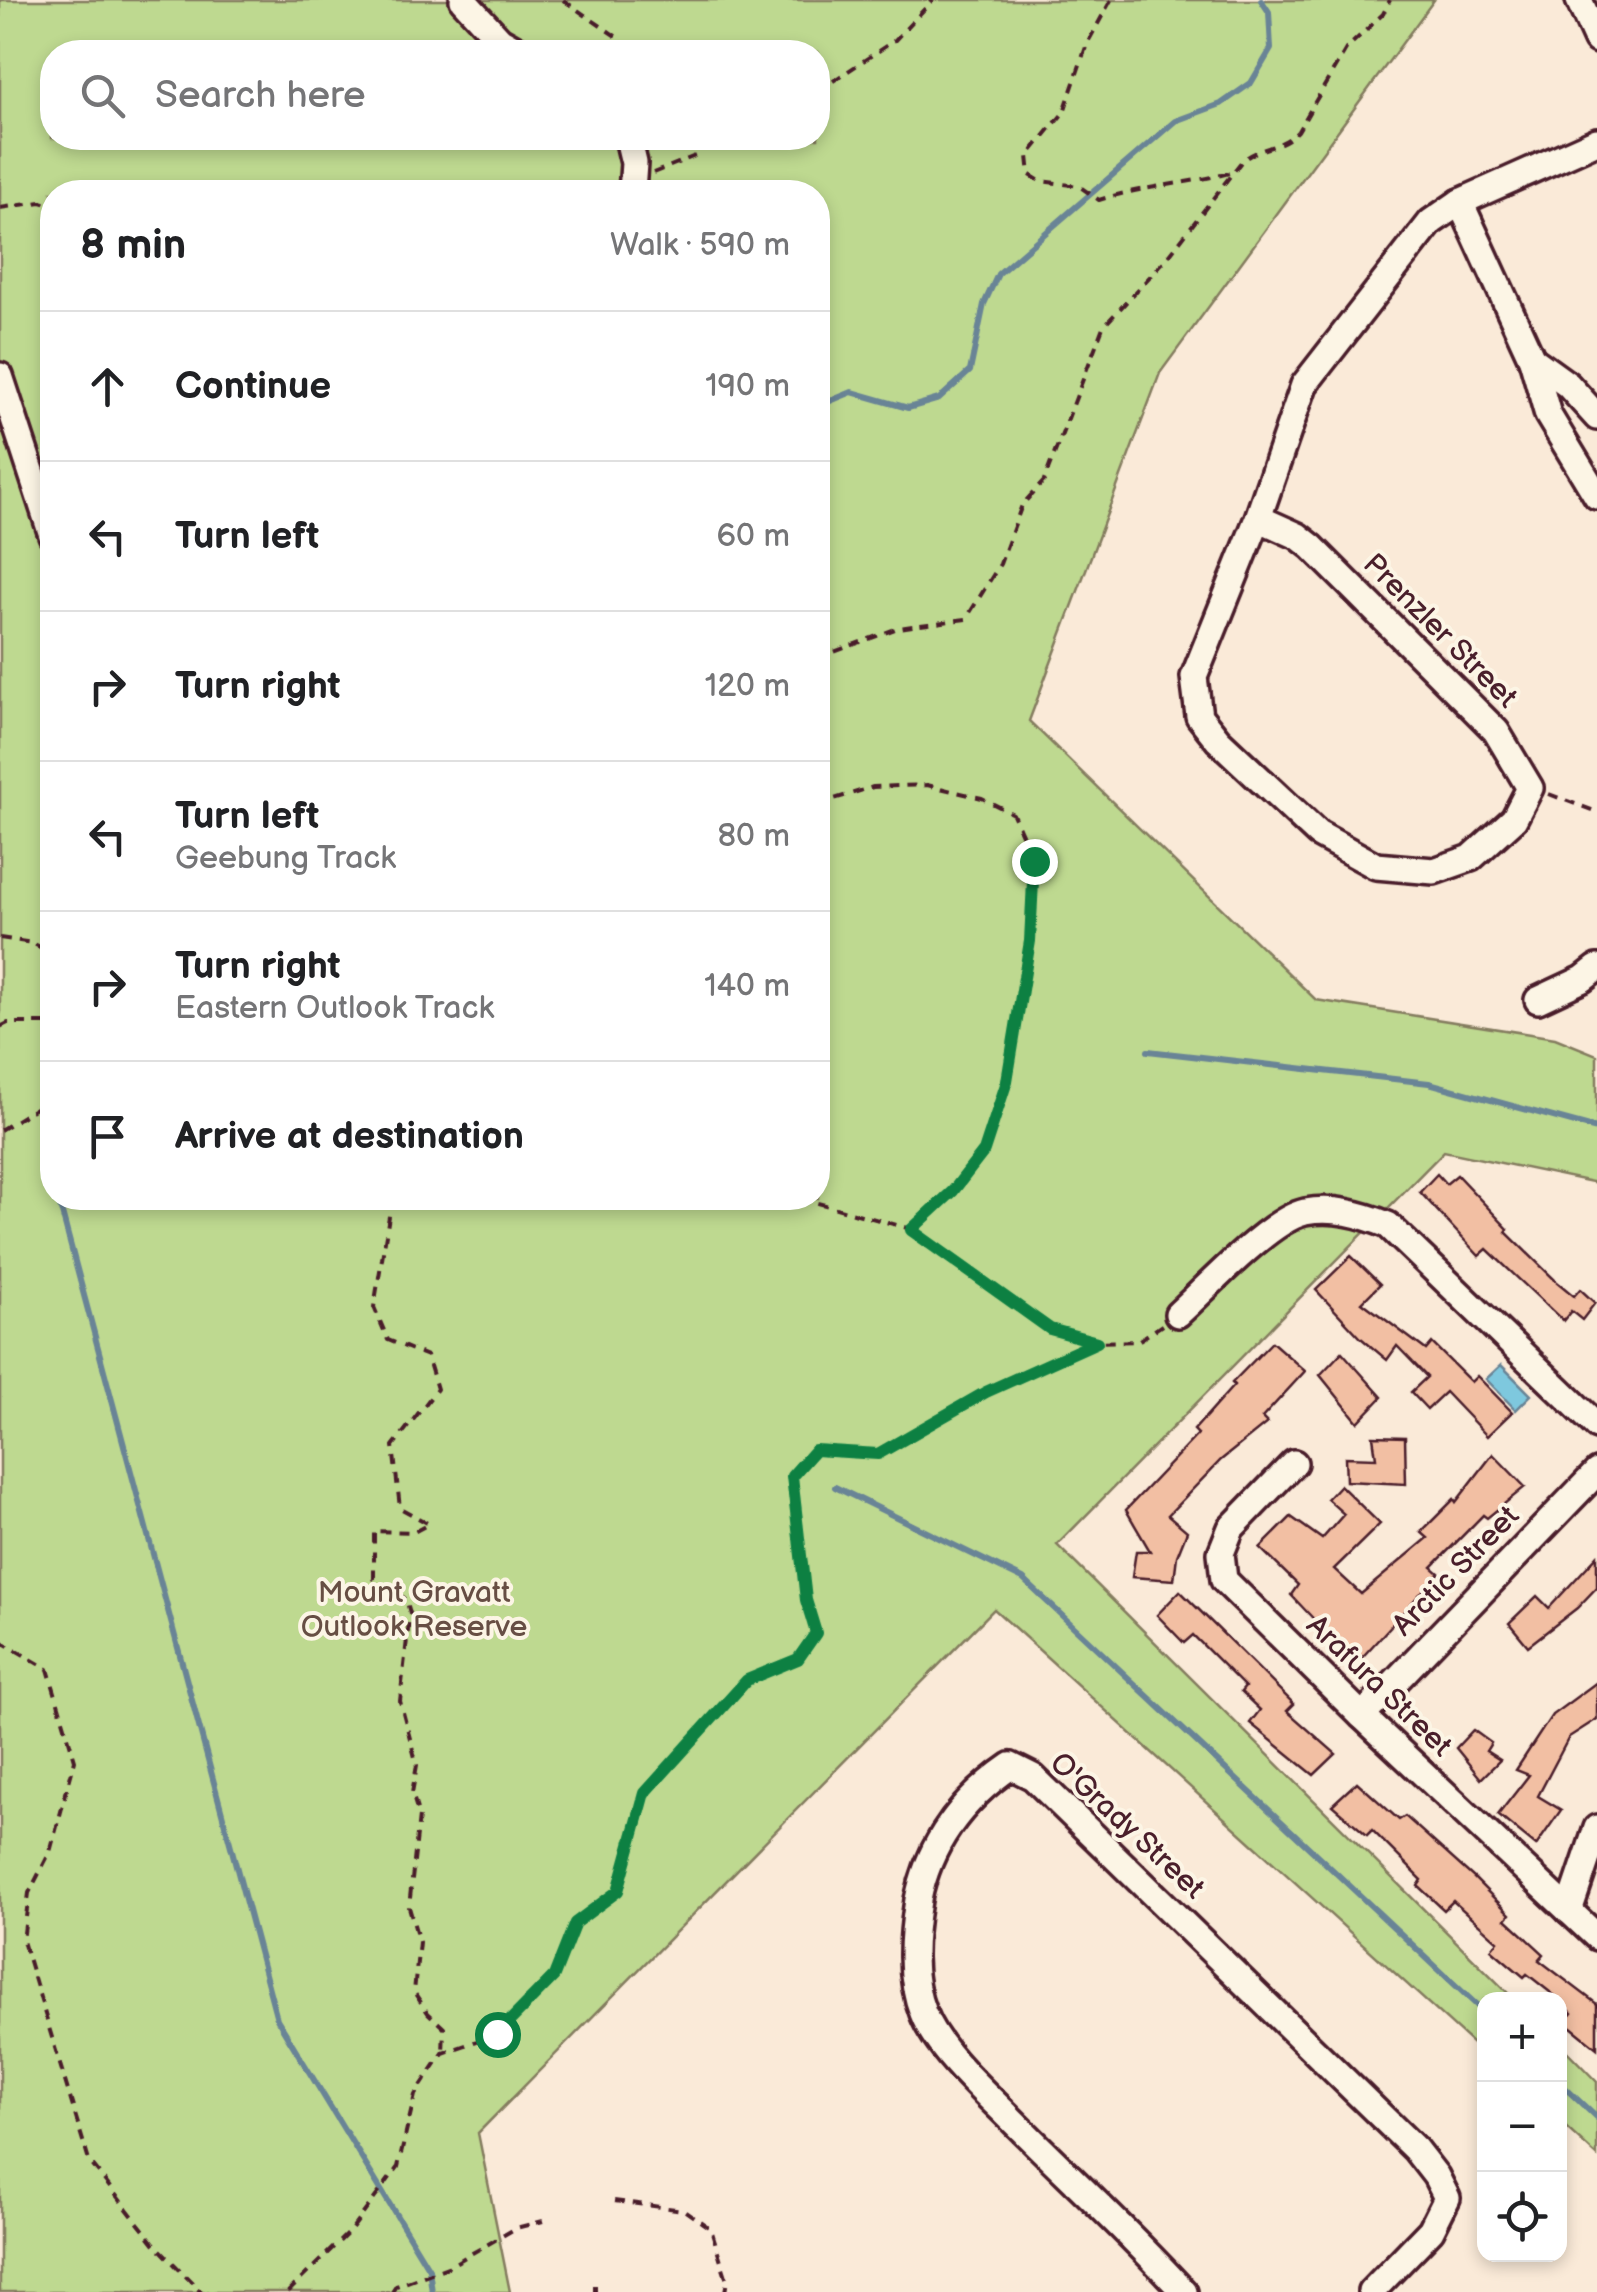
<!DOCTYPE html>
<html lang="en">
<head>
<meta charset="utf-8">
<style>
  body { margin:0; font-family:"Balsamiq Sans",sans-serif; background:#f2f2f2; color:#202124 }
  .controls { position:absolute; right:30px; bottom:30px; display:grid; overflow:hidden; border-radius:20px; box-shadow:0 5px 15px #0003 }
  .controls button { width:90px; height:90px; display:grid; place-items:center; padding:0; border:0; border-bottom:2px solid #e0e0e0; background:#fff; color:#202124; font:50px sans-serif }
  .stop { position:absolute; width:30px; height:30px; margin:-22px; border:8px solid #0b8043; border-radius:50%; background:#fff }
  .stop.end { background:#0b8043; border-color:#fff; box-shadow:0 2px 10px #0008 }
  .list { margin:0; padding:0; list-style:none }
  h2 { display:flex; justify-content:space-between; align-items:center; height:130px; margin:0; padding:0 40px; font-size:42px }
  h2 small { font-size:32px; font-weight:400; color:#757577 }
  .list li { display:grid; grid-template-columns:65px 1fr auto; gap:30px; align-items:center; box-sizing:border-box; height:150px; padding:0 40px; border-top:2px solid #e0e0e0 }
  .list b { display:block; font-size:38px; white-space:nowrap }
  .list p { margin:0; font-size:32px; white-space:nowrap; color:#757577 }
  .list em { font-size:32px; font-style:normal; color:#757577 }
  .icon { flex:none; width:55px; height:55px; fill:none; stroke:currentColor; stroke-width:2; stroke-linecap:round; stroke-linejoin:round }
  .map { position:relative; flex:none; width:1597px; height:2292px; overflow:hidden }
  .search { position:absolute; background:#fff; box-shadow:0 5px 15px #0003; left:40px; top:40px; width:790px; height:110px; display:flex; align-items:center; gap:25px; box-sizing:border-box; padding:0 35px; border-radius:40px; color:#757577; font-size:38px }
  .panel { position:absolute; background:#fff; box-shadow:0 5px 15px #0003; left:40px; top:180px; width:790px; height:1030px; border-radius:40px }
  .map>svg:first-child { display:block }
</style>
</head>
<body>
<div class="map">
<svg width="1597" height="2292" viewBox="0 0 1597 2292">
  <rect width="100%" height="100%" fill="#faead8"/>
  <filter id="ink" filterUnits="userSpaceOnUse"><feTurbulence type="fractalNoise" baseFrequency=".01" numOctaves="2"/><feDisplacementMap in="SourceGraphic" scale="20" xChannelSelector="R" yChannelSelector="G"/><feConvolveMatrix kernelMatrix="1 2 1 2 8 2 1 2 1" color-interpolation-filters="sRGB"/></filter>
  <g filter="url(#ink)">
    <g fill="#bed990" stroke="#847c5e" stroke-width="2.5" fill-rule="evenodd">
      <path d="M 0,0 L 1434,0 L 1160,373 L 1029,721 L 1316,1000 L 1555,1038 L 1597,1055 L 1597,1183 L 1444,1151 L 1057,1545 L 1514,1999 L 1484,2000 L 1484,2054 L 994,1609 L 478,2133 L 510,2292 L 0,2292 ZM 52,52 L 818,52 L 818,138 L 52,138 ZM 52,192 L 818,192 L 818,1198 L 52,1198 Z"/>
      <path d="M 1560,2044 L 1597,2082 L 1597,2156 L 1560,2122 Z"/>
    </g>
    <path fill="#7ec8de" stroke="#698496" stroke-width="2.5" d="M 1501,1365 L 1531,1395 L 1516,1410 L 1486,1379 Z"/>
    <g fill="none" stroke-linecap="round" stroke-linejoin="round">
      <g stroke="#698496" stroke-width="6">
        <path d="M 818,406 L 852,392 L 908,408 L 939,399 L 970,371 L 984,304 L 998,274 L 1175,121 L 1221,104 L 1251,83 L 1271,49 L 1269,12 L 1261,0"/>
        <path d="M 1148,1051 L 1429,1083 L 1597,1129"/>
        <path d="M 58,1198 L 277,2019 L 429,2269 L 432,2292"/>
        <path d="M 835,1487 L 1023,1579 L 1484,2012"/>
        <path d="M 1560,2083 L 1597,2118"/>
      </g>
    </g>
    <g fill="#f2bfa3" stroke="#4a1f2b" stroke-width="2.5">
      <path d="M 1437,1174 L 1446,1184 L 1457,1175 L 1508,1229 L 1506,1232 L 1556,1281 L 1574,1296 L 1580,1289 L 1595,1303 L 1582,1320 L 1571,1311 L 1563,1321 L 1487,1249 L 1479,1256 L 1420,1192 Z"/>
      <path d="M 1351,1256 L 1380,1284 L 1362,1302 L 1426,1350 L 1432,1343 L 1471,1382 L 1477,1376 L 1512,1412 L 1487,1436 L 1445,1392 L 1427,1409 L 1411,1392 L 1427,1377 L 1397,1346 L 1387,1360 L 1361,1338 L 1316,1290 Z"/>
      <path d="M 1272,1342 L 1305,1371 L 1262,1418 L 1267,1423 L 1221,1460 L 1168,1515 L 1187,1531 L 1177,1556 L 1174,1580 L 1132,1577 L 1136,1551 L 1150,1551 L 1126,1510 L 1198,1434 L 1194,1430 L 1234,1385 L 1232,1383 Z"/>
      <path d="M 1342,1352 L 1382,1397 L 1358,1422 L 1320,1375 Z"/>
      <path d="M 1373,1436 L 1405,1437 L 1406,1484 L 1346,1481 L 1345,1457 L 1376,1458 Z"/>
      <path d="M 1493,1454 L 1525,1487 L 1487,1518 L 1483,1515 L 1432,1567 L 1439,1573 L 1356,1664 L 1291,1595 L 1298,1585 L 1260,1548 L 1291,1517 L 1322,1539 L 1344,1514 L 1327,1499 L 1340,1485 L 1380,1524 L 1334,1569 L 1361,1594 L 1428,1538 L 1421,1532 L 1454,1499 L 1456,1502 Z"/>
      <path d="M 1597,1556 L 1597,1587 L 1577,1608 L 1528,1646 L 1509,1623 L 1537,1596 L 1549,1608 Z"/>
      <path d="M 1180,1591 L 1294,1704 L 1287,1711 L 1336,1754 L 1314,1775 L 1250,1723 L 1260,1710 L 1241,1692 L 1245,1687 L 1193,1635 L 1184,1643 L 1157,1615 Z"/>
      <path d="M 1597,1682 L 1597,1719 L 1569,1737 L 1538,1796 L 1561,1810 L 1536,1846 L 1498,1815 L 1529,1775 L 1516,1770 L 1552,1715 Z"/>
      <path d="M 1473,1730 L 1491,1743 L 1486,1751 L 1500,1760 L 1481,1779 L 1456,1748 Z"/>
      <path d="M 1357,1782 L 1399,1820 L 1405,1816 L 1474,1878 L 1510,1914 L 1506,1919 L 1544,1954 L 1539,1960 L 1597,2004 L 1597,2048 L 1565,2022 L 1572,2013 L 1560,2000 L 1527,1974 L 1524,1977 L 1491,1949 L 1498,1941 L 1453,1901 L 1444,1910 L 1418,1886 L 1422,1880 L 1372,1830 L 1367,1835 L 1332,1805 Z"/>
    </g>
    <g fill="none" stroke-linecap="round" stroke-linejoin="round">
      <g stroke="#4a1f2b" stroke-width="32">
        <g id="minor">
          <path d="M 463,0 L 500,40 L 521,52"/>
          <path d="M 1579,0 L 1597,40"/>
          <path d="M 628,138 L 634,163 L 632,192"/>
          <path d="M 1460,202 L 1532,359 L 1548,415 L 1597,496"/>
          <path d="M 1532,359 L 1568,385 L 1597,417"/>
          <path d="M 0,376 L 52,535"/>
          <path d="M 1258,518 L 1298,536 L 1312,547 L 1496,731 L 1530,788 L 1514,819 L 1471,858 L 1434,871 L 1376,866 L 1318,834 L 1218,740 L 1199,716 L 1194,677 L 1258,518 L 1304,385 L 1431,222 L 1460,202 L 1597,141"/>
          <path d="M 1538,1000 L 1583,979 L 1597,968"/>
          <path d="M 1178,1314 C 1207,1288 1269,1220 1305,1212 C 1334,1207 1361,1214 1388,1225 L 1597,1426"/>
          <path d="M 1294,1463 L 1231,1528 L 1221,1553 L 1224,1580 L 1362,1716 L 1597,1937"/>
          <path d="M 1362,1716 L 1597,1472"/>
          <path d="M 1569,1911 L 1597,1828"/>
          <path d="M 1184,2292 C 1129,2232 1068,2176 1011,2119 C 983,2091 937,2050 923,2013 C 909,1977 912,1938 918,1900 C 929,1842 963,1799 1011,1766 L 1033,1777 L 1415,2149 L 1436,2176 L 1447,2198 L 1431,2230 L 1371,2292"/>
        </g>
      </g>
      <g stroke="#4a1f2b" stroke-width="4" stroke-dasharray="10 8" stroke-linecap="butt">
        <path d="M 563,0 L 617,37 L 629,52"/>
        <path d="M 1111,0 L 1087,44 L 1064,112 L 1028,156 L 1030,175 L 1040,181 L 1079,186 L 1099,200 C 1143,186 1189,184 1233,172"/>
        <path d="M 818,91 L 895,40 L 933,0"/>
        <path d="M 695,138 L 723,143 L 733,138"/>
        <path d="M 653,173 L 695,156"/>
        <path d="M 0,208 L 41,202 L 52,205"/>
        <path d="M 818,658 L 898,628 L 966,619 L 1000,564 L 1022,505 L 1044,481 L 1103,327 L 1167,258 L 1241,162 C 1258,146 1282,149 1298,131 L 1346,49 L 1383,14 L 1390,0"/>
        <path d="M 1549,794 L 1597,812"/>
        <path d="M 818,804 L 873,787 L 927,785 L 982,798 L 1013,814 L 1034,861 L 1030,941 L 1007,1081 L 984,1151 L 953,1191 L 911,1229"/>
        <path d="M 0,938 L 32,943 L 52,953"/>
        <path d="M 0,1027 L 8,1023 L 52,1023"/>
        <path d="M 0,1130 L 52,1098"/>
        <path d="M 392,1198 L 374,1307 L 388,1340 L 427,1356 L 437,1389 L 393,1446 L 400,1508 L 429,1524 L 414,1532 L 374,1531 L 374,1579 L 406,1599 L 410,1613 L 400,1701 L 417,1765 L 412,1793 L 419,1816 L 409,1907 L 419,1942 L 414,1992 L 428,2013 L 444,2028 L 443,2053"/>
        <path d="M 800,1198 L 911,1229 L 1050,1329 L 1097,1342 L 1138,1341 L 1162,1325"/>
        <path d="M 0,1641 L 48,1669 L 75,1760 L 50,1852 L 29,1893 L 23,1941 L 89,2161 L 154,2243 L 201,2292"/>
        <path d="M 614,2201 L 684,2210 L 711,2229 L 727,2280 L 725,2292"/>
        <path d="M 595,2285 L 595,2292"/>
        <path d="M 288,2292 L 351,2230 L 398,2167 L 415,2095 L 443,2053 L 497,2034 L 554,1975 L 575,1923 L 618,1891 L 645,1793 L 747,1679 L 798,1659 L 816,1633 L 807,1600 L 792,1476 L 815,1451 L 877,1454 L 987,1392 L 1097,1342"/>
        <path d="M 392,2292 L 396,2286 L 448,2267 L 516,2228 L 543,2221"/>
      </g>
      <use href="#minor" stroke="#fcf5e5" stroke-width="25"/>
    </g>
  </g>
  <g fill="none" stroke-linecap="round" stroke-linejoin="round" filter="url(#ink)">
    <path stroke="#0b8043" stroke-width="12" d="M 497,2034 L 554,1976 L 575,1923 L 618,1891 L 645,1793 L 747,1680 L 798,1659 L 816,1633 L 806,1600 L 792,1476 L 815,1450 L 878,1454 L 986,1392 L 1097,1342 L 1050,1329 L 911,1230 L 953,1191 L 984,1151 L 1007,1081 L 1030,941 L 1034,861"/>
  </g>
  <g text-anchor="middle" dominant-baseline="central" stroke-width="8" stroke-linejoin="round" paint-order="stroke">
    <g font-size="30" fill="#4a1f2b" stroke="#fcf5e5">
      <text transform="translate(1440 631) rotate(45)">Prenzler Street</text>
      <text transform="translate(1456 1571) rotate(-46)">Arctic Street</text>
      <text transform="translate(1379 1686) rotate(44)">Arafura Street</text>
      <text transform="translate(1127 1826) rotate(43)">O'Grady Street</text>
    </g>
    <g font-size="30" fill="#674e44" stroke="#fcf5e5">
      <text x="414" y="1593">Mount Gravatt<tspan x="414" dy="34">Outlook Reserve</tspan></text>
    </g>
  </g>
</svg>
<div class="controls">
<button>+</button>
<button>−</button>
<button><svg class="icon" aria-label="locate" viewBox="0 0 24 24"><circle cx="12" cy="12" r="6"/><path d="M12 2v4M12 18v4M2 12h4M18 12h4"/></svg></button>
</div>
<div class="stop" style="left:497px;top:2034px"></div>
<div class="stop end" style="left:1034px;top:861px"></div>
<div class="search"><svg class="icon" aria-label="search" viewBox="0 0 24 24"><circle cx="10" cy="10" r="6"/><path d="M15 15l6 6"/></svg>Search here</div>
<section class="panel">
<h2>8 min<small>Walk · 590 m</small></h2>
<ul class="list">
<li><svg class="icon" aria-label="ahead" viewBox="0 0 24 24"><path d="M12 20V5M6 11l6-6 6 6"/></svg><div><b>Continue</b></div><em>190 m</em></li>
<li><svg class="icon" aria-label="left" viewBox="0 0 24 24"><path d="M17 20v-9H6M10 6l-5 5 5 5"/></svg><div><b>Turn left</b></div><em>60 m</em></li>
<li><svg class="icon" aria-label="right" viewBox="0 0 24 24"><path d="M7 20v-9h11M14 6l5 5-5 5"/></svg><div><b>Turn right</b></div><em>120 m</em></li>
<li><svg class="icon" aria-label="left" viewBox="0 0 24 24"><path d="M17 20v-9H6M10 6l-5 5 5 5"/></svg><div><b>Turn left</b><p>Geebung Track</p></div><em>80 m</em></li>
<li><svg class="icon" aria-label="right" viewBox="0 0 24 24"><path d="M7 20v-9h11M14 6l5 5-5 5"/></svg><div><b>Turn right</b><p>Eastern Outlook Track</p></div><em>140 m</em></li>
<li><svg class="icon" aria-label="arrive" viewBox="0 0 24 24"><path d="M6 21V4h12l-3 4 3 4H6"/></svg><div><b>Arrive at destination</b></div></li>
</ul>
</section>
</div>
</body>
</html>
